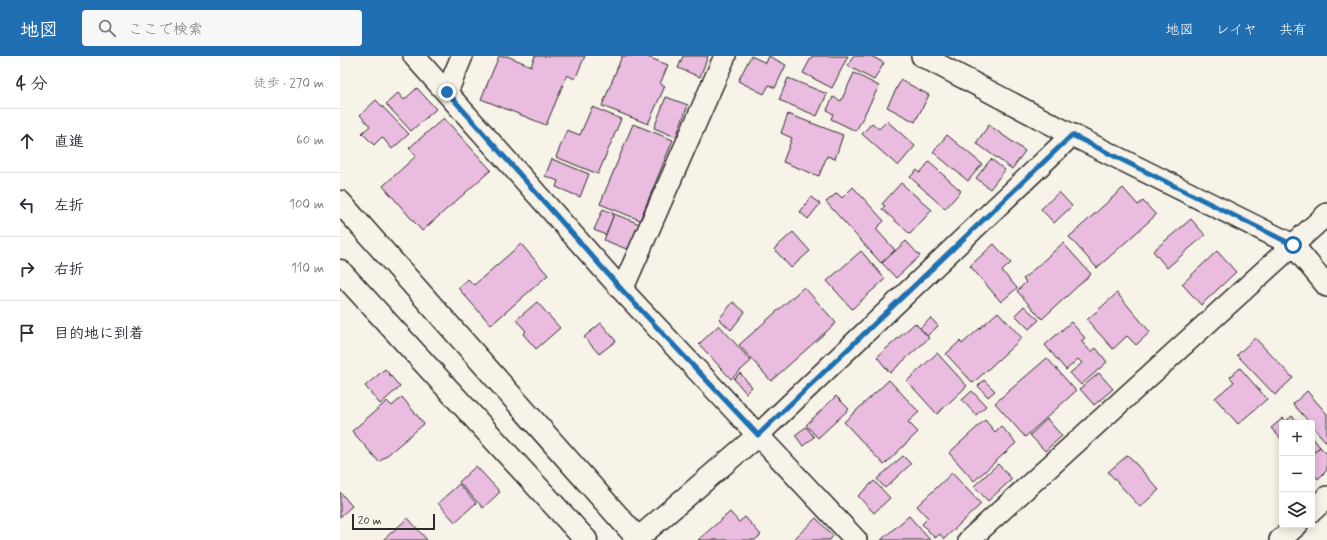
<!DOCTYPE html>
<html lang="ja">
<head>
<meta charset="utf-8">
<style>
  body { margin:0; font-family:Mynerve,"Klee One",sans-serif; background:#f7f7f7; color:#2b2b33 }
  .controls { position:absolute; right:12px; bottom:12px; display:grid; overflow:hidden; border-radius:4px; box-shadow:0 2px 10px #0003 }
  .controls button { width:36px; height:36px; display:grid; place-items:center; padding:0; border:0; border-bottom:1px solid #e1e1e2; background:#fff; color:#2b2b33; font:20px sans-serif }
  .scale { position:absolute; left:12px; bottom:10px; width:83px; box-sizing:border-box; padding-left:4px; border:2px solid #2b2b2b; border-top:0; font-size:11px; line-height:14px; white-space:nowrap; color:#2b2b2b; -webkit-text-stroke:3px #f7f3e8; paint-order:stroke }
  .stop { position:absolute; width:12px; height:12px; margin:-9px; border:3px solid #1f6fb2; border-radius:50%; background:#fff }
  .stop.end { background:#1f6fb2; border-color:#fff; box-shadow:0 1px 4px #0008 }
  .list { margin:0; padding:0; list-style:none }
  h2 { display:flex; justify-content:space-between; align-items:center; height:52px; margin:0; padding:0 16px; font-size:17px }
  h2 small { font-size:13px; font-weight:400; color:#7c7c81 }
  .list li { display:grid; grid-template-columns:26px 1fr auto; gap:12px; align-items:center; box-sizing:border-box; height:64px; padding:0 16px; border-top:1px solid #e1e1e2 }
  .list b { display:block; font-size:15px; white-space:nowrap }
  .list em { font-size:13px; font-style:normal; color:#7c7c81 }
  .icon { flex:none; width:22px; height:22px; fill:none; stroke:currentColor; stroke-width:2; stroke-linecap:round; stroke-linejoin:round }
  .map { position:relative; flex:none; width:987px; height:484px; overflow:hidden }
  header { display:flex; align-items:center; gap:24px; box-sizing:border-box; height:56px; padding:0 20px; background:#1f6fb2; color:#fff }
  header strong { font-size:19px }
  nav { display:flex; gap:22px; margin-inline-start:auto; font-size:14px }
  .search { width:280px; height:36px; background:#f7f7f7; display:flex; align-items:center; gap:10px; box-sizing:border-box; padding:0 14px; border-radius:4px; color:#7c7c81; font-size:15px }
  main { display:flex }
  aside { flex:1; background:#fff }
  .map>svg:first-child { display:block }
</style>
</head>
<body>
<header>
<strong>地図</strong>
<div class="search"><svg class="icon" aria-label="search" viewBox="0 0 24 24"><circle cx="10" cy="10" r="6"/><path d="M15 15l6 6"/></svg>ここで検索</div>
<nav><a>地図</a><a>レイヤ</a><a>共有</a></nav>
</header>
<main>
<aside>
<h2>4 分<small>徒歩 · 270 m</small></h2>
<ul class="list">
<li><svg class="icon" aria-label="ahead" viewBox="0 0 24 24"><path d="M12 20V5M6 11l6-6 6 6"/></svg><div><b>直進</b></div><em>60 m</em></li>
<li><svg class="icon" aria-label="left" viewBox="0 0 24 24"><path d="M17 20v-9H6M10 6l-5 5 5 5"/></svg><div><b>左折</b></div><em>100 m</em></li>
<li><svg class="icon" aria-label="right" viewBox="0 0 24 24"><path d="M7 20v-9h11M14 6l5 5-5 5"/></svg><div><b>右折</b></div><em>110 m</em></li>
<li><svg class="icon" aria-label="arrive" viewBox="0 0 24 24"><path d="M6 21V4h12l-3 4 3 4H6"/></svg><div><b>目的地に到着</b></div></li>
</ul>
</aside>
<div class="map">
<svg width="987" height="484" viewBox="0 0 987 484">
  <rect width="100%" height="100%" fill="#f7f3e8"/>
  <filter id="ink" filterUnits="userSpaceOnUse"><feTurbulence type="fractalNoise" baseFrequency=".025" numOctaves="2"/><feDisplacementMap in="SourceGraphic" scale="8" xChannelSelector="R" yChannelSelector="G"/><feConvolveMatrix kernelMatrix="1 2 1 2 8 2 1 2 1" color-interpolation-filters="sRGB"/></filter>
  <g filter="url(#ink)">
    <g fill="#eabce0" stroke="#2b2b2b">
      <path d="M 159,0 L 167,0 L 191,10 L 195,0 L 245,0 L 235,23 L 227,19 L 206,69 L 141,43 Z"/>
      <path d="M 282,0 L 305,0 L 328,9 L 320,28 L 325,30 L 308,68 L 262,50 Z"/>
      <path d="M 343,0 L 368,0 L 360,21 L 338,12 Z"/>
      <path d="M 411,0 L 426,7 L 429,0 L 446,9 L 435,32 L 429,29 L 424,38 L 398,25 Z"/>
      <path d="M 472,0 L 508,0 L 492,32 L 463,17 Z"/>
      <path d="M 513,0 L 531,0 L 544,7 L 534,24 L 508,10 Z"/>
      <path d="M 514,17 L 539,30 L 516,75 L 491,63 L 493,58 L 487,54 L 493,41 L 501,45 Z"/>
      <path d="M 448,22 L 487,38 L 477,60 L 439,44 Z"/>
      <path d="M 561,24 L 589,39 L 575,66 L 547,51 Z"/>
      <path d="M 77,32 L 96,53 L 71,75 L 46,48 L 58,37 L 64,44 Z"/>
      <path d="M 326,41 L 348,49 L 336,81 L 314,72 Z"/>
      <path d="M 36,44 L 69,78 L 52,93 L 42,81 L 34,89 L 22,77 L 30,70 L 20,59 Z"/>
      <path d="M 252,51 L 281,63 L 258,118 L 216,101 L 227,74 L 240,79 Z"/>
      <path d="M 448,58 L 503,79 L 495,103 L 487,100 L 479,120 L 443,106 L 452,82 L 441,77 Z"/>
      <path d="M 104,62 L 151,114 L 82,175 L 43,130 L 76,100 L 69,92 Z"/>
      <path d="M 547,65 L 575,90 L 558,110 L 522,78 L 532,67 L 539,73 Z"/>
      <path d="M 293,68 L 333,84 L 300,164 L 260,148 Z"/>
      <path d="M 649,69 L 685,95 L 672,113 L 636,87 Z"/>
      <path d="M 607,79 L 642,108 L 628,125 L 593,96 Z"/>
      <path d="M 212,103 L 249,118 L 240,141 L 216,131 L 218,125 L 205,120 Z"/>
      <path d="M 651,103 L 665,114 L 650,133 L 636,122 Z"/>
      <path d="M 589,106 L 621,135 L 605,153 L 570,121 L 577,114 L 580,117 Z"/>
      <path d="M 561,127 L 592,154 L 570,178 L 542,153 L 545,150 L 542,148 Z"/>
      <path d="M 513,131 L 544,165 L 536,173 L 555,194 L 541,207 L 486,146 L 497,137 L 502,142 Z"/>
      <path d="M 783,132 L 798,149 L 803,145 L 816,159 L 757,212 L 729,181 Z"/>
      <path d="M 719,136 L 732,150 L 714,167 L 701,153 Z"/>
      <path d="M 471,141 L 480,148 L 468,163 L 460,156 Z"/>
      <path d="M 263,153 L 274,158 L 266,179 L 254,174 Z"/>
      <path d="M 274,158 L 300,168 L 289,194 L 264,184 Z"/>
      <path d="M 851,163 L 865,179 L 827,212 L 813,195 Z"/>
      <path d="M 453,176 L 470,195 L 451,212 L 434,193 Z"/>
      <path d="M 566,185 L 580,200 L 556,222 L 542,207 Z"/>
      <path d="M 723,187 L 751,218 L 702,263 L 677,235 L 686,226 L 683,223 Z"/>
      <path d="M 181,188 L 208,219 L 151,269 L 118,232 L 128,223 L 134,229 Z"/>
      <path d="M 654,188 L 671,207 L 662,215 L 677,232 L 661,246 L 630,210 Z"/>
      <path d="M 521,195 L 545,223 L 512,253 L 487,225 Z"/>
      <path d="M 877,195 L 896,216 L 861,249 L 842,228 Z"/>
      <path d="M 464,231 L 496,267 L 431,325 L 399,289 Z"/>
      <path d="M 777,237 L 810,276 L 796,289 L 787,280 L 773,293 L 747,264 Z"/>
      <path d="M 197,246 L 220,272 L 196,293 L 183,278 L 186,275 L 176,264 Z"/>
      <path d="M 393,246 L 405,256 L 391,274 L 379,263 Z"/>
      <path d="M 684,250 L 699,264 L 689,273 L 675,259 Z"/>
      <path d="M 658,256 L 682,282 L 633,327 L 606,298 L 620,285 L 622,288 Z"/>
      <path d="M 591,262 L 598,270 L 587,280 L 580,272 Z"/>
      <path d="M 731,266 L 745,282 L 741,285 L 751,296 L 756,292 L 767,306 L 741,329 L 730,317 L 742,307 L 738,303 L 726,314 L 705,289 Z"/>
      <path d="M 261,267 L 276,285 L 259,298 L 244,281 Z"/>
      <path d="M 575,267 L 589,282 L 550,317 L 537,301 Z"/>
      <path d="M 379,269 L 411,305 L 391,323 L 359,288 Z"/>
      <path d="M 915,282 L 953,322 L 935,339 L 897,299 Z"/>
      <path d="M 597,297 L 627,330 L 597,358 L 567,325 Z"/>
      <path d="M 707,302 L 736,335 L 685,381 L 655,347 Z"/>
      <path d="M 900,312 L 927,343 L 898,368 L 875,342 L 894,326 L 890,321 Z"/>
      <path d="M 45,313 L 60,331 L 40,348 L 25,330 Z"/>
      <path d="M 400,317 L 412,331 L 406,337 L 394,323 Z"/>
      <path d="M 759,317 L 773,333 L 754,349 L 740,333 Z"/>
      <path d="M 549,324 L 579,356 L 568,366 L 578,376 L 544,409 L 504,366 Z"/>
      <path d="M 644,324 L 655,335 L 648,341 L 638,330 Z"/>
      <path d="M 632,335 L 646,350 L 636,359 L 622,344 Z"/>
      <path d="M 967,335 L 987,358 L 987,387 L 972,370 L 972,367 L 970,367 L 953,348 Z"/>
      <path d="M 496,340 L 509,353 L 478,382 L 466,369 Z"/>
      <path d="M 62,341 L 84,368 L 39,406 L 12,375 L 47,345 L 52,350 Z"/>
      <path d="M 952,360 L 959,367 L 942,367 L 942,384 L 931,372 L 943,362 L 946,365 Z"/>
      <path d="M 707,363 L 722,380 L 705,395 L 690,379 Z"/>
      <path d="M 645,364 L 655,376 L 661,370 L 676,387 L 634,425 L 609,397 Z"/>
      <path d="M 466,371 L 474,381 L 463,390 L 455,379 Z"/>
      <path d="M 972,381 L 980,391 L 972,398 Z"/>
      <path d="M 980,391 L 987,398 L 987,414 L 978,423 L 972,416 L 972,398 Z"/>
      <path d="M 788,399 L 819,434 L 800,451 L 768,416 Z"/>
      <path d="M 563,400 L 571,408 L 545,432 L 537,423 Z"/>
      <path d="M 658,408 L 672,423 L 648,445 L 634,430 Z"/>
      <path d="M 136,410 L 160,436 L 143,452 L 119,426 Z"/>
      <path d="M 612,417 L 641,448 L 604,483 L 600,478 L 595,482 L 582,468 L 588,462 L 577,450 Z"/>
      <path d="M 534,425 L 550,442 L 534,457 L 518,440 Z"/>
      <path d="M 119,428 L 136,447 L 115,466 L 98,447 Z"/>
      <path d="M 0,436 L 12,450 L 0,461 Z"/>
      <path d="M 390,456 L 399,466 L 405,461 L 421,479 L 415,484 L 358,484 Z"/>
      <path d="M 569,460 L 590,484 L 541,484 Z"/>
      <path d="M 68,462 L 87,484 L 43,484 Z"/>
      <path d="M 476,462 L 493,480 L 490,484 L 453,484 Z"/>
    </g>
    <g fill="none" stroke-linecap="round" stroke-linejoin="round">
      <g stroke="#2b2b2b" stroke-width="24">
        <g id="minor">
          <path d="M 74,0 L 282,234 L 516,484"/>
          <path d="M 582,0 L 732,79 L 953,189 L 987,230"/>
          <path d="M 107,36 L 122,0"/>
          <path d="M 282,234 L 385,0"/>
          <path d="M 972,455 L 987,441"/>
          <path d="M 296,484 L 418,379 L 732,79"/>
          <path d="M 629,484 L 987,158"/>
          <path d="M 940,484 L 957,469"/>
        </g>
      </g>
      <g stroke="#2b2b2b" stroke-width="25">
        <g id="tertiary">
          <path d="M 0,146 L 299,484"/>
          <path d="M 0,215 L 246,484"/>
        </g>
      </g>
      <use href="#minor" stroke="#f7f3e8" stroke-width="21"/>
      <use href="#tertiary" stroke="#f7f3e8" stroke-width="22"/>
    </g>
  </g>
  <g fill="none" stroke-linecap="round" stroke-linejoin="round" filter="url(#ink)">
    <path stroke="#1f6fb2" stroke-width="5" d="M 107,36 L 282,234 L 418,379 L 732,79 L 953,189"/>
  </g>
</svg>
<div class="controls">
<button>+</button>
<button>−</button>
<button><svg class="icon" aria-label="layers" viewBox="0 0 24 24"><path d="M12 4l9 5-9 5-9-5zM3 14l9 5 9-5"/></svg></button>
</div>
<div class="scale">20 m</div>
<div class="stop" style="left:953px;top:189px"></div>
<div class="stop end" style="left:107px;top:36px"></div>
</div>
</main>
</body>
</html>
